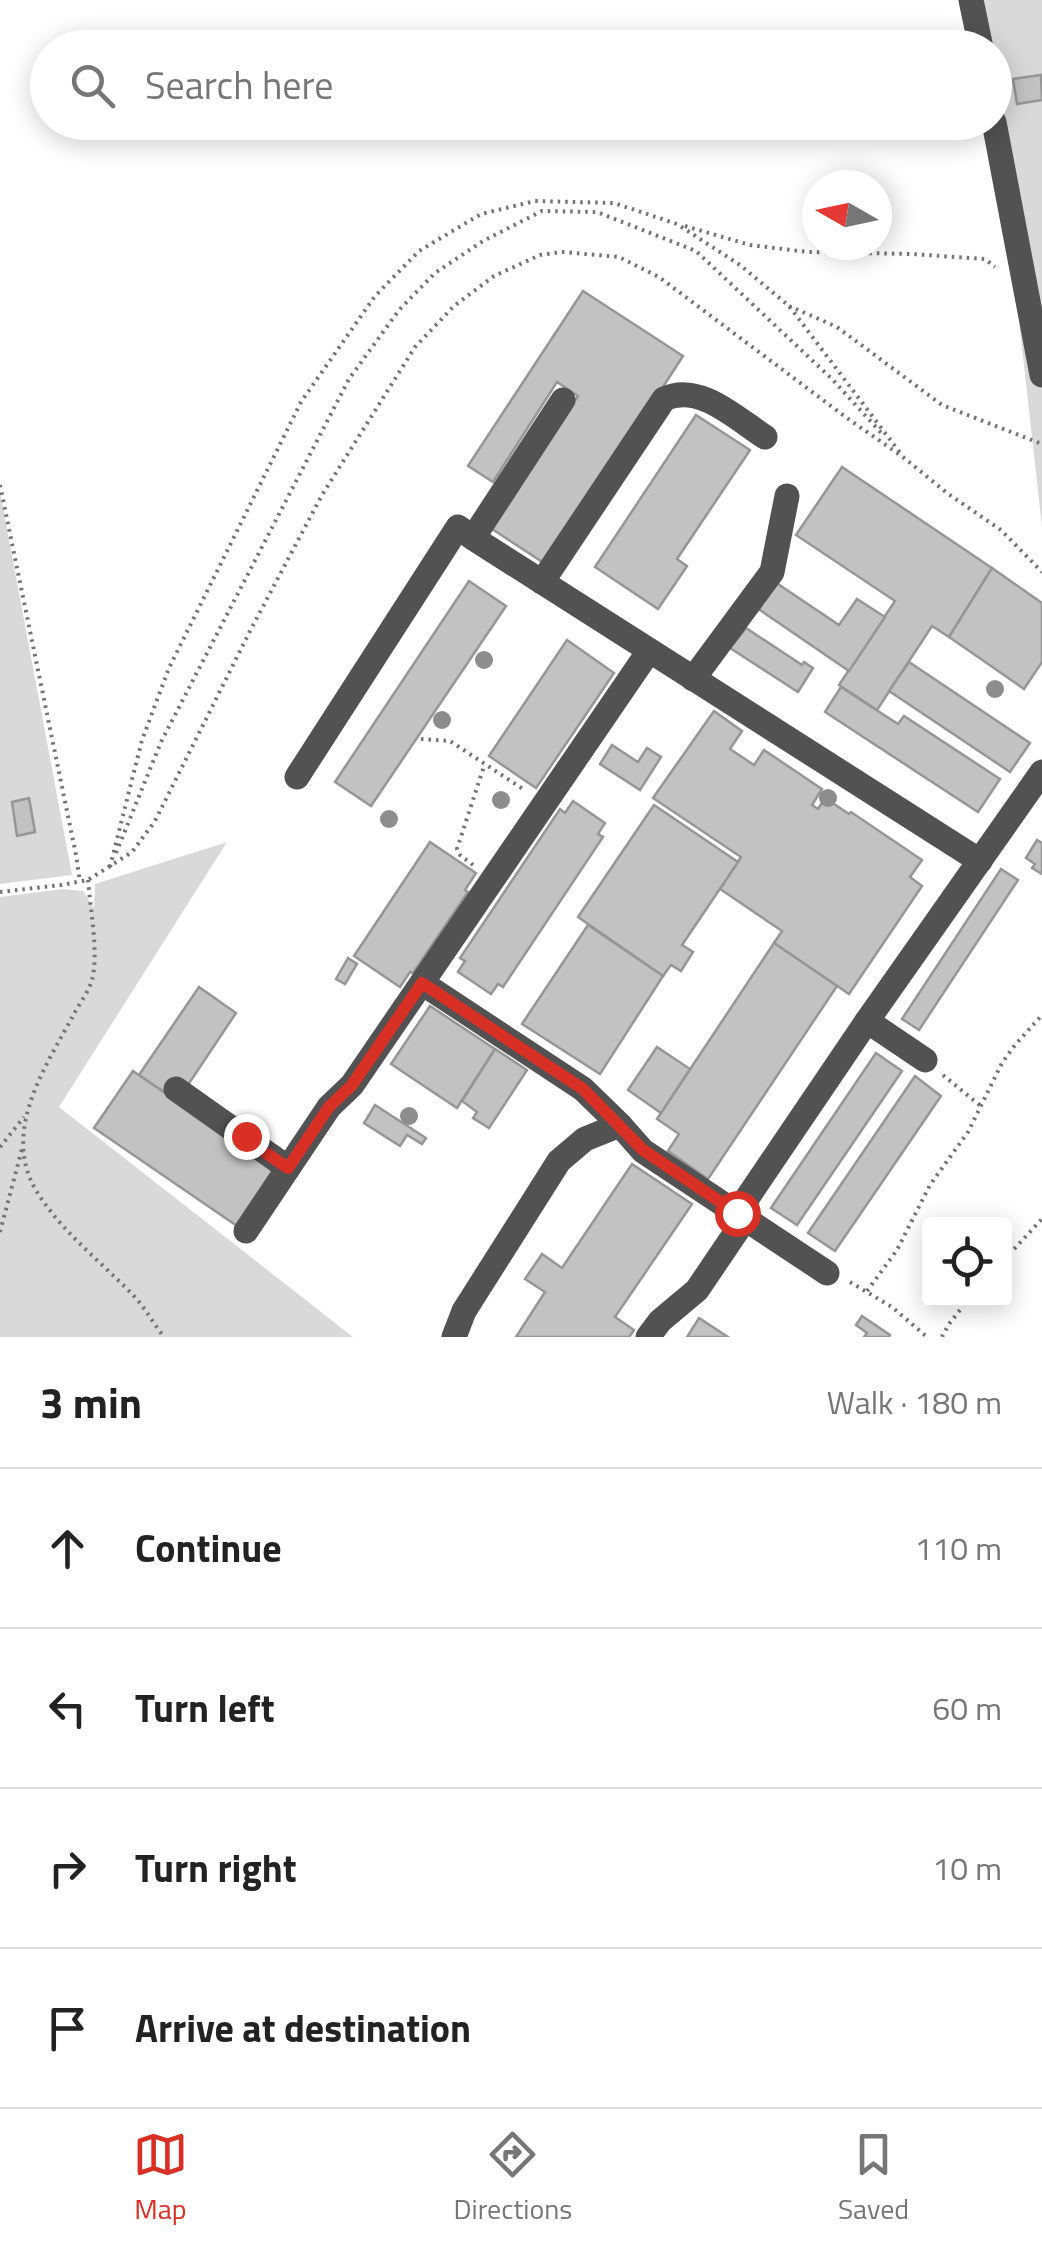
<!DOCTYPE html>
<html lang="en">
<head>
<meta charset="utf-8">
<style>
  body { margin:0; font-family:"Titillium Web",sans-serif; background:#f6f6f6; color:#222 }
  .controls { position:absolute; right:30px; bottom:30px; display:grid; overflow:hidden; border-radius:10px; box-shadow:0 5px 25px #0003 }
  .controls button { width:90px; height:90px; display:grid; place-items:center; padding:0; border:0; border-bottom:2px solid #e0e0e0; background:#fff; color:#222; font:50px sans-serif }
  .compass { position:absolute; left:802px; top:170px; width:90px; height:90px; border-radius:50%; background:#fff; box-shadow:0 5px 25px #0003; rotate:279deg }
  .stop { position:absolute; width:30px; height:30px; margin:-22px; border:8px solid #d93025; border-radius:50%; background:#fff }
  .stop.end { background:#d93025; border-color:#fff; box-shadow:0 2px 10px #0008 }
  .list { margin:0; padding:0; list-style:none }
  h2 { display:flex; justify-content:space-between; align-items:center; height:130px; margin:0; padding:0 40px; font-size:42px }
  h2 small { font-size:32px; font-weight:400; color:#767676 }
  .list li { display:grid; grid-template-columns:65px 1fr auto; gap:30px; align-items:center; box-sizing:border-box; height:160px; padding:0 40px; border-top:2px solid #e0e0e0 }
  .list b { display:block; font-size:38px; white-space:nowrap }
  .list em { font-size:32px; font-style:normal; color:#767676 }
  .icon { flex:none; width:55px; height:55px; fill:none; stroke:currentColor; stroke-width:2; stroke-linecap:round; stroke-linejoin:round }
  .map { position:relative; flex:none; width:1042px; height:1337px; overflow:hidden }
  .search { position:absolute; background:#fff; box-shadow:0 5px 25px #0003; left:30px; right:30px; top:30px; height:110px; display:flex; align-items:center; gap:25px; box-sizing:border-box; padding:0 35px; border-radius:55px; color:#767676; font-size:38px }
  .sheet { height:770px; background:#fff }
  nav { display:flex; justify-content:space-around; align-items:center; box-sizing:border-box; height:140px; border-top:2px solid #e0e0e0; background:#fff; font-size:28px; color:#767676 }
  nav a { display:grid; justify-items:center; gap:5px }
  nav .on { color:#d93025 }
  .map>svg:first-child { display:block }
</style>
</head>
<body>
<div class="map">
<svg width="1042" height="1337" viewBox="0 0 1042 1337">
  <rect width="100%" height="100%" fill="#fff"/>
  <g fill="#d9d9d9">
    <path d="M 971,0 L 1042,0 L 1042,527 L 1002,168 L 994,123 L 994,48 L 981,47 Z"/>
    <path d="M 0,492 L 72,875 L 0,884 Z"/>
    <path d="M 227,842 L 59,1107 L 353,1337 L 0,1337 L 0,897 L 63,889 L 83,891 L 94,908 L 95,884 Z"/>
  </g>
  <g fill="#c2c2c2" stroke="#969696" stroke-width="2.5">
    <path d="M 1041,75 L 1042,100 L 1017,104 L 1013,79 Z"/>
    <path d="M 583,291 L 683,356 L 547,565 L 492,529 L 578,396 L 557,382 L 493,482 L 468,466 Z"/>
    <path d="M 696,415 L 750,450 L 677,559 L 687,566 L 658,609 L 595,567 Z"/>
    <path d="M 842,467 L 992,568 L 949,637 L 932,626 L 877,710 L 839,685 L 895,601 L 796,535 Z"/>
    <path d="M 992,568 L 1042,603 L 1042,662 L 1024,689 L 949,637 Z"/>
    <path d="M 469,581 L 506,606 L 371,806 L 335,782 Z"/>
    <path d="M 775,582 L 839,625 L 857,599 L 885,617 L 849,671 L 757,608 Z"/>
    <path d="M 746,628 L 802,665 L 804,662 L 813,668 L 798,692 L 730,648 Z"/>
    <path d="M 567,640 L 614,673 L 536,788 L 489,756 Z"/>
    <path d="M 909,662 L 1030,743 L 1010,772 L 889,691 Z"/>
    <path d="M 841,687 L 898,724 L 904,716 L 1000,779 L 978,812 L 825,712 Z"/>
    <path d="M 714,711 L 742,731 L 730,749 L 754,765 L 764,750 L 822,789 L 812,805 L 818,809 L 825,798 L 849,814 L 851,812 L 922,860 L 910,877 L 922,886 L 849,994 L 774,943 L 782,931 L 720,889 L 741,857 L 653,798 Z"/>
    <path d="M 612,745 L 638,762 L 647,748 L 661,757 L 640,790 L 600,764 Z"/>
    <path d="M 29,798 L 35,832 L 17,836 L 12,802 Z"/>
    <path d="M 573,801 L 605,823 L 598,834 L 603,837 L 503,987 L 498,984 L 491,994 L 458,972 L 465,961 L 460,958 L 560,809 L 565,813 Z"/>
    <path d="M 654,805 L 738,862 L 682,945 L 693,952 L 681,971 L 671,965 L 663,976 L 578,917 Z"/>
    <path d="M 1037,840 L 1042,843 L 1042,874 L 1032,868 L 1035,864 L 1026,858 Z"/>
    <path d="M 430,842 L 476,873 L 465,890 L 468,892 L 413,973 L 410,972 L 400,987 L 354,956 Z"/>
    <path d="M 1001,869 L 1018,880 L 919,1030 L 902,1019 Z"/>
    <path d="M 588,925 L 663,976 L 600,1074 L 522,1024 Z"/>
    <path d="M 774,943 L 837,986 L 708,1179 L 668,1151 L 679,1134 L 657,1119 Z"/>
    <path d="M 348,958 L 357,964 L 345,984 L 336,979 Z"/>
    <path d="M 199,987 L 236,1013 L 186,1088 L 167,1094 L 139,1075 Z"/>
    <path d="M 430,1006 L 495,1049 L 457,1108 L 391,1064 Z"/>
    <path d="M 657,1047 L 690,1069 L 661,1113 L 628,1090 Z"/>
    <path d="M 495,1049 L 527,1070 L 489,1128 L 473,1118 L 477,1112 L 462,1101 Z"/>
    <path d="M 876,1053 L 902,1071 L 797,1225 L 771,1208 Z"/>
    <path d="M 133,1071 L 245,1148 L 277,1174 L 240,1228 L 94,1128 Z"/>
    <path d="M 915,1076 L 941,1096 L 835,1251 L 808,1233 Z"/>
    <path d="M 375,1105 L 426,1138 L 422,1144 L 407,1135 L 400,1146 L 364,1123 Z"/>
    <path d="M 632,1164 L 692,1204 L 615,1317 L 634,1330 L 629,1337 L 516,1337 L 545,1292 L 525,1279 L 542,1254 L 562,1268 Z"/>
    <path d="M 862,1316 L 890,1335 L 889,1337 L 864,1337 L 867,1333 L 856,1325 Z"/>
    <path d="M 699,1318 L 728,1337 L 687,1337 Z"/>
  </g>
  <g fill="none" stroke-linecap="round" stroke-linejoin="round">
    <g stroke="#747474" stroke-width="4" stroke-dasharray="2.5 5" stroke-linecap="butt">
      <path d="M 685,226 L 750,245 L 808,252 L 912,254 L 985,259 L 995,267"/>
      <path d="M 789,306 L 837,327 L 942,405 L 1042,444"/>
      <path d="M 0,485 L 76,855 L 80,882"/>
      <path d="M 421,739 L 450,741 L 523,789"/>
      <path d="M 116,853 L 161,742 L 349,379 L 399,310 L 435,273 L 483,241 L 542,211 L 597,212 L 696,251 L 832,379 L 884,436"/>
      <path d="M 473,865 L 460,855 L 457,849 L 484,766"/>
      <path d="M 110,867 L 142,740 L 169,668 L 301,402 L 375,296 L 419,251 L 481,214 L 535,201 L 614,203 L 677,224 L 740,265 L 789,306 L 901,454"/>
      <path d="M 88,880 C 90,907 99,954 92,980 C 89,991 80,1003 74,1014 C 46,1066 0,1132 37,1192 C 62,1232 99,1260 132,1294 C 144,1306 153,1323 164,1337"/>
      <path d="M 0,892 L 61,885 L 88,880 L 132,852 L 155,821 L 250,631 L 322,495 L 415,347 L 454,306 L 494,276 L 540,255 L 563,252 L 619,257 L 659,277 L 847,418 L 903,457 L 947,493 L 1001,530 L 1042,572"/>
      <path d="M 943,1075 L 982,1107"/>
      <path d="M 0,1147 L 24,1117"/>
      <path d="M 0,1232 L 22,1149"/>
      <path d="M 1004,1260 L 1042,1219"/>
      <path d="M 850,1282 L 892,1307 L 927,1337"/>
      <path d="M 867,1291 L 897,1250 L 930,1185 L 968,1132 L 1002,1063 L 1015,1045 L 1042,1015"/>
      <path d="M 942,1337 L 949,1324 L 968,1300"/>
    </g>
    <g stroke="#525252" stroke-width="25">
      <path d="M 971,0 L 981,48"/>
      <path d="M 994,122 L 1042,375"/>
      <path d="M 563,400 L 473,538 L 980,861"/>
      <path d="M 542,582 L 664,399 C 699,382 737,419 765,437"/>
      <path d="M 693,679 L 772,572 L 787,496"/>
      <path d="M 297,777 L 458,527 L 473,538"/>
      <path d="M 422,983 L 583,1089 L 620,1125"/>
      <path d="M 867,1021 L 925,1060"/>
      <path d="M 176,1089 L 288,1168"/>
      <path d="M 737,1213 L 867,1021 L 1042,772"/>
      <path d="M 246,1231 L 329,1107 L 352,1085 L 649,651"/>
      <path d="M 454,1337 L 464,1311 L 559,1161 L 585,1139 L 620,1125 L 643,1151 L 827,1273"/>
      <path d="M 648,1337 L 660,1321 L 697,1290 L 745,1219"/>
    </g>
  </g>
  <g fill="#8d8d8d">
    <circle cx="484" cy="660" r="9"/>
    <circle cx="995" cy="689" r="9"/>
    <circle cx="442" cy="720" r="9"/>
    <circle cx="828" cy="798" r="9"/>
    <circle cx="501" cy="800" r="9"/>
    <circle cx="389" cy="819" r="9"/>
    <circle cx="409" cy="1116" r="9"/>
  </g>
  <g fill="none" stroke-linecap="round" stroke-linejoin="round">
    <path stroke="#d93025" stroke-width="12" d="M 246,1136 L 253,1144 L 288,1168 L 329,1107 L 352,1085 L 422,983 L 583,1089 L 643,1150 L 737,1213"/>
  </g>
</svg>
<div class="controls">
<button><svg class="icon" aria-label="locate" viewBox="0 0 24 24"><circle cx="12" cy="12" r="6"/><path d="M12 2v4M12 18v4M2 12h4M18 12h4"/></svg></button>
</div>
<svg class="compass" viewBox="-18 -18 36 36"><path d="M0-13l5 13h-10z" fill="#e53935"/><path d="M0 13l5-13h-10z" fill="#767676"/></svg>
<div class="stop" style="left:737px;top:1213px"></div>
<div class="stop end" style="left:246px;top:1136px"></div>
<div class="search"><svg class="icon" aria-label="search" viewBox="0 0 24 24"><circle cx="10" cy="10" r="6"/><path d="M15 15l6 6"/></svg>Search here</div>
</div>
<section class="sheet">
<h2>3 min<small>Walk · 180 m</small></h2>
<ul class="list">
<li><svg class="icon" aria-label="ahead" viewBox="0 0 24 24"><path d="M12 20V5M6 11l6-6 6 6"/></svg><div><b>Continue</b></div><em>110 m</em></li>
<li><svg class="icon" aria-label="left" viewBox="0 0 24 24"><path d="M17 20v-9H6M10 6l-5 5 5 5"/></svg><div><b>Turn left</b></div><em>60 m</em></li>
<li><svg class="icon" aria-label="right" viewBox="0 0 24 24"><path d="M7 20v-9h11M14 6l5 5-5 5"/></svg><div><b>Turn right</b></div><em>10 m</em></li>
<li><svg class="icon" aria-label="arrive" viewBox="0 0 24 24"><path d="M6 21V4h12l-3 4 3 4H6"/></svg><div><b>Arrive at destination</b></div></li>
</ul>
</section>
<nav>
<a class="on"><svg class="icon" aria-label="map" viewBox="0 0 24 24"><path d="M3 6l6-2 6 2 6-2v14l-6 2-6-2-6 2zM9 4v14M15 6v14"/></svg>Map</a>
<a><svg class="icon" aria-label="directions" viewBox="0 0 24 24"><path d="M12 3l9 9-9 9-9-9zM9 14v-3h6M13 9l2 2-2 2"/></svg>Directions</a>
<a><svg class="icon" aria-label="saved" viewBox="0 0 24 24"><path d="M7 4h10v16l-5-4-5 4z"/></svg>Saved</a>
</nav>
</body>
</html>
